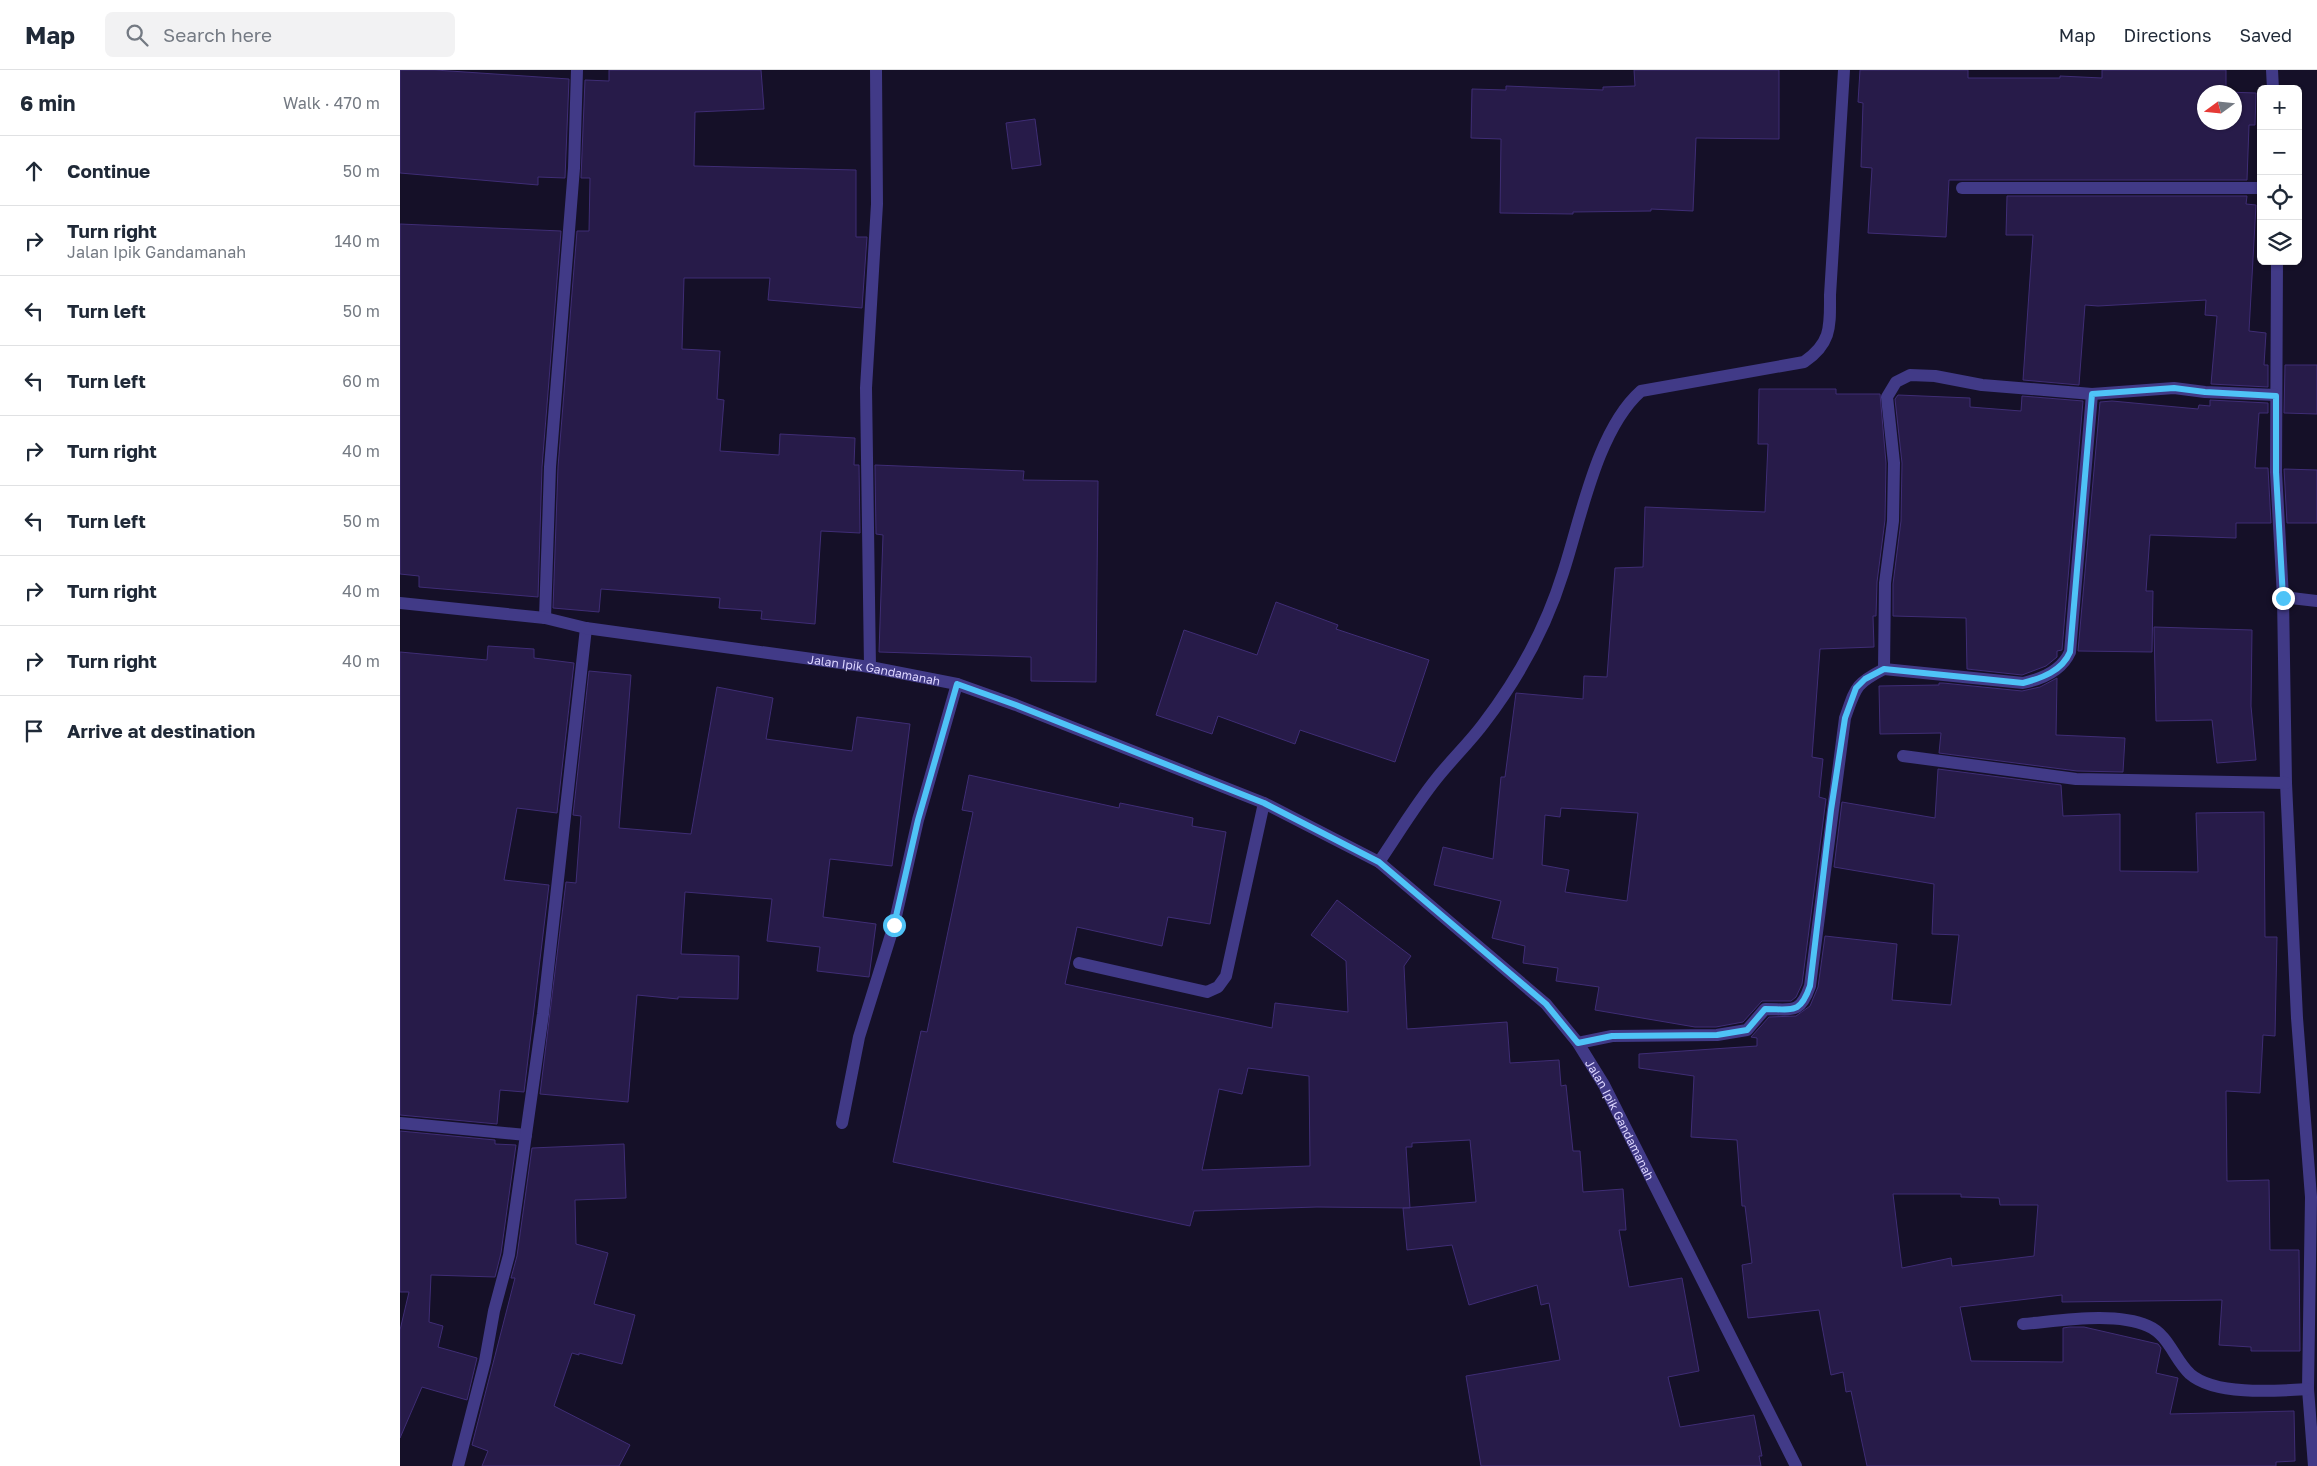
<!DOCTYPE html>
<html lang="en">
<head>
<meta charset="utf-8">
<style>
  body { margin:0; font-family:"Golos Text",sans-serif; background:#f2f2f3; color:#1f2937 }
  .controls { position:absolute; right:15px; top:15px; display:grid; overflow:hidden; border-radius:8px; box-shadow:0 1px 4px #0004 }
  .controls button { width:45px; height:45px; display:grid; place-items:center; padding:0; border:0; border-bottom:1px solid #e0e1e3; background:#fff; color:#1f2937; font:25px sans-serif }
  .compass { position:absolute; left:1797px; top:15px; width:45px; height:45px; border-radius:50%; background:#fff; box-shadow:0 1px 4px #0004; rotate:255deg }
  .stop { position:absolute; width:15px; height:15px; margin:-11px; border:4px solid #4fc3f7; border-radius:50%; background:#fff }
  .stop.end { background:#4fc3f7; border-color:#fff; box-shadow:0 1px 5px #0008 }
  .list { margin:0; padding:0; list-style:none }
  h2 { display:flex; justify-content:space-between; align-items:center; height:65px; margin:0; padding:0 20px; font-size:21px }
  h2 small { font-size:16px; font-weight:400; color:#747a83 }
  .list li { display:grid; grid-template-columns:32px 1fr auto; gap:15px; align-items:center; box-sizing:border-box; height:70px; padding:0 20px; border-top:1px solid #e0e1e3 }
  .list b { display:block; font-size:19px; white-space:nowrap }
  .list p { margin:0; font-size:16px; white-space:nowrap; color:#747a83 }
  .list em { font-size:16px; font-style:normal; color:#747a83 }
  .icon { flex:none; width:28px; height:28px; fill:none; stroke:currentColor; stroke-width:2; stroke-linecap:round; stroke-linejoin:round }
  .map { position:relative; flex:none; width:1917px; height:1396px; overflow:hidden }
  header { display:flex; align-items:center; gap:30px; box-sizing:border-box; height:70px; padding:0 25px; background:#fff; border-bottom:1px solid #e0e1e3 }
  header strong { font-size:24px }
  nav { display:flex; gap:28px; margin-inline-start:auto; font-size:18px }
  .search { width:350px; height:45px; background:#f2f2f3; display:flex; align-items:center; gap:12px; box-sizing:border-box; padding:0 18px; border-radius:8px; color:#747a83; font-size:19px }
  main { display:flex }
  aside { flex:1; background:#fff }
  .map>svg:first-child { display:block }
</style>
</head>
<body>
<header>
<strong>Map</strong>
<div class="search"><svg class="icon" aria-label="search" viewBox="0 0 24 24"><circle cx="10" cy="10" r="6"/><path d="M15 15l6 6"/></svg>Search here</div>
<nav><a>Map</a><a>Directions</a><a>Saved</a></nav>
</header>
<main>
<aside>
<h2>6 min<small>Walk · 470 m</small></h2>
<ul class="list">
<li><svg class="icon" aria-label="ahead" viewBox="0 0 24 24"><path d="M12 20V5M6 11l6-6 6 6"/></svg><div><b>Continue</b></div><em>50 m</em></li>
<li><svg class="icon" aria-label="right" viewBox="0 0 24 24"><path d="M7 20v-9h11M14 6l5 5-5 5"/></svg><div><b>Turn right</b><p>Jalan Ipik Gandamanah</p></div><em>140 m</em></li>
<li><svg class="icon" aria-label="left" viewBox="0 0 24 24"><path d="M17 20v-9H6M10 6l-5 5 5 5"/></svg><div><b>Turn left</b></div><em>50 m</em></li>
<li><svg class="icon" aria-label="left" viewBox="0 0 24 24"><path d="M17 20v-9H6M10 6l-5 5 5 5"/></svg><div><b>Turn left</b></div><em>60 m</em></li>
<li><svg class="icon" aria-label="right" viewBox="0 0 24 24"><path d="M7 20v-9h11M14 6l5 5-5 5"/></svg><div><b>Turn right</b></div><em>40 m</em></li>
<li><svg class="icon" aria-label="left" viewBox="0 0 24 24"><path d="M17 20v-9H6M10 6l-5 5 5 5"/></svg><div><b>Turn left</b></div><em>50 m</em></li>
<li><svg class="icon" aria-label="right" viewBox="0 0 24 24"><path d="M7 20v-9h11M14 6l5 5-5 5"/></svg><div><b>Turn right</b></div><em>40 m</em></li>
<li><svg class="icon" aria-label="right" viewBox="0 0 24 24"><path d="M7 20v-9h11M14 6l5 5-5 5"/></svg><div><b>Turn right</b></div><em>40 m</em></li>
<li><svg class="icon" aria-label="arrive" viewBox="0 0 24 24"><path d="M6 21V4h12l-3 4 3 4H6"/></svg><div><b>Arrive at destination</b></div></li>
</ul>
</aside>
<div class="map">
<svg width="1917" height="1396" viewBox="0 0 1917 1396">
  <rect width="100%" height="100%" fill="#151028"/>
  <g fill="#271b49" stroke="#3f2d75" fill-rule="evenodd">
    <path d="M 0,0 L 35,0 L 169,9 L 165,108 L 138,107 L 138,115 L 0,103 Z"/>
    <path d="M 209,0 L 361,0 L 364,39 L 295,42 L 294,96 L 456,100 L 456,167 L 467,167 L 462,238 L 368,230 L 370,208 L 284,208 L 282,279 L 320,281 L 317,329 L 324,330 L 320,381 L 379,385 L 380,364 L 455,368 L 454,395 L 459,395 L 460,463 L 421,461 L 415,554 L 361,549 L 362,541 L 319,538 L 320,528 L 201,519 L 199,542 L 153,538 L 158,397 L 177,161 L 189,161 L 190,108 L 181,108 L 185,10 L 209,11 Z"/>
    <path d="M 1234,0 L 1379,0 L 1379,69 L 1296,68 L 1293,141 L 1251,139 L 1251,141 L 1173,142 L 1173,144 L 1100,143 L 1101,69 L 1071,68 L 1072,19 L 1106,20 L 1106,16 L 1203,20 L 1203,17 L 1235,16 Z"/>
    <path d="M 1460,0 L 1568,0 L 1568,8 L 1660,8 L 1660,6 L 1702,8 L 1702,0 L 1826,0 L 1826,22 L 1856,23 L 1855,55 L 1849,55 L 1847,110 L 1549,110 L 1546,167 L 1468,163 L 1472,98 L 1461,97 L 1463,33 L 1458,32 ZM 1804,22 L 1834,22 L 1834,52 L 1804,52 Z"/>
    <path d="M 635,49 L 641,95 L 612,99 L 606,53 Z"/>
    <path d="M 1607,126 L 1847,126 L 1846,134 L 1856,135 L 1849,261 L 1866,263 L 1864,295 L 1868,295 L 1868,317 L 1811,314 L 1817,246 L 1805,245 L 1806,230 L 1698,236 L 1685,235 L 1679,315 L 1623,310 L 1633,165 L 1606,165 Z"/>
    <path d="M 0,154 L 161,161 L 142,397 L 138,527 L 19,517 L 19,506 L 0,504 Z"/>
    <path d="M 1885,295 L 1917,295 L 1917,344 L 1884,343 Z"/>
    <path d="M 1359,319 L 1436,319 L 1436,324 L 1480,324 L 1486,393 L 1485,450 L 1477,512 L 1476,546 L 1473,546 L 1474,577 L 1420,579 L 1412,687 L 1423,689 L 1419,727 L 1426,729 L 1402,914 L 1396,927 L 1391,931 L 1362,931 L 1343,952 L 1316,957 L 1295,957 L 1195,940 L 1199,917 L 1156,911 L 1158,898 L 1123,893 L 1125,876 L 1092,868 L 1101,831 L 1034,815 L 1043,777 L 1093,789 L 1101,707 L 1105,707 L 1116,623 L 1183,629 L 1184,606 L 1207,607 L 1215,498 L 1243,497 L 1245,437 L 1365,442 L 1368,374 L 1358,374 ZM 1161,738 L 1238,743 L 1227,831 L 1165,822 L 1169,800 L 1142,795 L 1145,745 L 1160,747 Z"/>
    <path d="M 1498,325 L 1570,328 L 1570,337 L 1621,341 L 1622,326 L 1683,331 L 1662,580 L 1657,581 L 1657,587 L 1646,596 L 1622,605 L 1567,599 L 1566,548 L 1493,546 L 1493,514 L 1501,451 L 1502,393 L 1495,329 Z"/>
    <path d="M 1810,330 L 1868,333 L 1868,343 L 1859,343 L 1855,398 L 1868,398 L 1871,453 L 1836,453 L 1836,468 L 1750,465 L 1746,521 L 1753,521 L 1752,582 L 1678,581 L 1700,332 L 1712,331 L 1798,339 L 1799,335 L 1810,336 Z"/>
    <path d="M 475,395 L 624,401 L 623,410 L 698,411 L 696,612 L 631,611 L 631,587 L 479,582 L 483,465 L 476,464 Z"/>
    <path d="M 1884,399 L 1917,400 L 1917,453 L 1887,453 Z"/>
    <path d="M 876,532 L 938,555 L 936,559 L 1029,590 L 995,692 L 900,660 L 895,674 L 818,646 L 812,664 L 756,645 L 784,560 L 857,585 Z"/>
    <path d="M 1754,557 L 1852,560 L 1851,636 L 1856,690 L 1817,693 L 1812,650 L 1756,651 Z"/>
    <path d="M 88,576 L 134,579 L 134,588 L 174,593 L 157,743 L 117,738 L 104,810 L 149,815 L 124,1022 L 100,1020 L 97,1054 L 0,1045 L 0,582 L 87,590 Z"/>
    <path d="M 189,601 L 231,605 L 219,758 L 291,764 L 317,617 L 373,628 L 366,669 L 452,681 L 457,647 L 510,654 L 492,796 L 430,789 L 423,847 L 476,854 L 469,907 L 417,901 L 420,877 L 367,871 L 372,829 L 285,822 L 281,884 L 339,886 L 338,929 L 278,927 L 278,929 L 237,925 L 228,1032 L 140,1024 L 166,812 L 176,813 L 181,746 L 173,745 Z"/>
    <path d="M 1657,608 L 1656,665 L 1725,668 L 1723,702 L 1677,701 L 1539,683 L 1541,663 L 1480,664 L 1479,616 L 1539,615 L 1539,613 L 1543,613 L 1622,621 L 1640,617 Z"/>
    <path d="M 1538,699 L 1661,715 L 1663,746 L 1720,744 L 1720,801 L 1798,802 L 1796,743 L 1864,742 L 1865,867 L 1877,867 L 1875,966 L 1863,965 L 1860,1023 L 1826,1021 L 1827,1111 L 1869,1110 L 1870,1180 L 1899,1180 L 1900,1281 L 1851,1281 L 1851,1277 L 1819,1275 L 1822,1230 L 1662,1232 L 1662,1225 L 1560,1237 L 1571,1291 L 1663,1292 L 1663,1258 L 1670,1257 L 1684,1257 L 1758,1274 L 1761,1278 L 1756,1303 L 1778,1308 L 1770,1344 L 1894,1341 L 1895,1391 L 1876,1392 L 1876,1396 L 1467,1396 L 1451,1321 L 1446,1322 L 1443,1302 L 1431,1305 L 1419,1240 L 1348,1248 L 1342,1195 L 1352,1193 L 1345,1136 L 1342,1136 L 1337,1070 L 1291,1067 L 1294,1006 L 1239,998 L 1239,984 L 1357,976 L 1357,968 L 1351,967 L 1369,947 L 1396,946 L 1410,936 L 1418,917 L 1425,866 L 1497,874 L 1492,930 L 1551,935 L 1559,865 L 1532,864 L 1534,814 L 1434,797 L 1442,732 L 1535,748 ZM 1493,1124 L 1561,1124 L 1561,1127 L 1599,1128 L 1600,1135 L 1638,1135 L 1634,1186 L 1552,1196 L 1551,1188 L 1502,1198 Z"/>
    <path d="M 569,705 L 719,738 L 720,733 L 793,748 L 792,756 L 826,762 L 810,854 L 768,847 L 762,876 L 677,857 L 665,914 L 872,958 L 875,933 L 948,942 L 946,891 L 911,865 L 937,830 L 1011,886 L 1004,896 L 1007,959 L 1107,952 L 1110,993 L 1159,990 L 1161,1016 L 1166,1015 L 1173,1081 L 1180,1081 L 1183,1122 L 1223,1119 L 1226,1160 L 1219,1160 L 1229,1217 L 1282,1208 L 1299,1301 L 1268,1307 L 1280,1357 L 1354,1345 L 1362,1386 L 1359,1386 L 1361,1396 L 1081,1396 L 1066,1306 L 1160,1290 L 1149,1233 L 1141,1235 L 1137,1215 L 1069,1235 L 1052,1175 L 1007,1180 L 1003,1138 L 1076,1132 L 1070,1070 L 1012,1073 L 1012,1077 L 1006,1077 L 1010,1138 L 917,1137 L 794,1141 L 790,1156 L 493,1092 L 521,961 L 527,962 L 573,742 L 562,740 ZM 848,998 L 909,1006 L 910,1096 L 802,1100 L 819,1019 L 842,1024 Z"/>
    <path d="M 0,1061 L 95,1070 L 95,1074 L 116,1075 L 101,1183 L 95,1207 L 31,1205 L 29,1252 L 43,1256 L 38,1277 L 77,1288 L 67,1330 L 22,1317 L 0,1368 L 0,1260 L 9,1222 L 0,1222 Z"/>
    <path d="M 224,1074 L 226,1128 L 175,1130 L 176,1174 L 208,1183 L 194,1234 L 235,1245 L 222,1294 L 179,1283 L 179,1285 L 172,1283 L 154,1336 L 230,1375 L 219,1396 L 82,1396 L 88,1381 L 72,1375 L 115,1208 L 111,1208 L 117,1186 L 132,1078 Z"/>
  </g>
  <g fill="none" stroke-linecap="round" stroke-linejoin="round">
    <g stroke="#413a87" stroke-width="12">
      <path d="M 679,893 L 807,922 L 818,917 L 826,906 L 864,733"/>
      <path d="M 442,1053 L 459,967 L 494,855 L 518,750 L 557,614"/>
    </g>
    <g stroke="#413a87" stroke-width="12">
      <path d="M 1872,0 L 1873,19"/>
      <path d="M 1562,118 L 1861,118"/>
      <path d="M 1877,191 L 1876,402 L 1883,527 L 1886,713 L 1897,948 L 1911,1127 L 1908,1319 L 1914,1396"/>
      <path d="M 1883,527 L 1917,531"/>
      <path d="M 145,548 L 150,397 L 174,98 L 177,0"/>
      <path d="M 470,597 L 466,318 L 477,134 L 476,0"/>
      <path d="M 1484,599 L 1623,613 C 1642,609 1662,600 1670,582 L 1692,324"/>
      <path d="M 1503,686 L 1676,709 L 1886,713"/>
      <path d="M 979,792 C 998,764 1016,734 1037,708 C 1052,689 1070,672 1084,653 C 1119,607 1146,558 1163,503 C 1181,448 1197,360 1241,321 L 1404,292 C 1432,273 1430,256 1430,225 L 1444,0"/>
      <path d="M 1178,973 L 1212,966 L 1317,965 L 1347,960 L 1365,939 C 1392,939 1400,945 1410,916 L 1445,648 C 1456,617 1455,614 1484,599 L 1485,513 L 1493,451 L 1494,393 L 1487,327 L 1496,312 L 1510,305 L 1535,306 L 1582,315 L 1692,324 L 1774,318 L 1805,322 L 1876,325"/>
      <path d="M 0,1053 L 126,1065"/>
      <path d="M 1623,1254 C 1659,1251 1715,1241 1748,1256 C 1769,1265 1774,1289 1790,1304 C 1815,1326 1877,1321 1908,1319"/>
      <path d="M 58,1396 L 85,1291 L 94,1241 L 109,1185 L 143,944 L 186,558"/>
    </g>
    <path stroke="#413a87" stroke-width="12" id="s1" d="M 0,533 L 145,548 L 186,558 L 470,597 L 557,614 L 616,635 L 864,733 L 979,792 L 1146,934 L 1178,973 L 1204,1015 L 1396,1396"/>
  </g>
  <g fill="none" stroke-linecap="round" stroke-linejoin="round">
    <path stroke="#4fc3f7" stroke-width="6" d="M 494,855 L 518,750 L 557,614 L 616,635 L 864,733 L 979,792 L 1146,934 L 1178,973 L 1212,966 L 1317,965 L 1347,960 L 1365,939 C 1392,939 1400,945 1410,916 L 1431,740 L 1445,648 L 1456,618 L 1465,609 L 1484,599 L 1623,613 C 1642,608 1662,601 1670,582 L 1692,324 L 1774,318 L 1805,322 L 1876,326 L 1876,402 L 1883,528"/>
  </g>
  <g text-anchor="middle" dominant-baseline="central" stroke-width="5" stroke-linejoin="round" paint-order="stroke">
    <g font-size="12" fill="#ddd6ff" stroke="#151028">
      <text stroke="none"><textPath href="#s1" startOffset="479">Jalan Ipik Gandamanah</textPath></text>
      <text stroke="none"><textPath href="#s1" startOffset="1379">Jalan Ipik Gandamanah</textPath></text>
    </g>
  </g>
</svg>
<div class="controls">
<button>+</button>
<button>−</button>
<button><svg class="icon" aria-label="locate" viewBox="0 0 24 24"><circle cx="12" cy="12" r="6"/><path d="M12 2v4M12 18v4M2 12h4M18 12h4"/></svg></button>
<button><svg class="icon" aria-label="layers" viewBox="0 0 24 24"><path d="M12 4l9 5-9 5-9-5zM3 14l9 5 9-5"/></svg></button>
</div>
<svg class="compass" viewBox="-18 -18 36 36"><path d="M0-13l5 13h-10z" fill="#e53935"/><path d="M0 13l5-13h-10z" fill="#747a83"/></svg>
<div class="stop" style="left:494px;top:855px"></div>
<div class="stop end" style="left:1883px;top:528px"></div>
</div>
</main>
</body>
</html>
